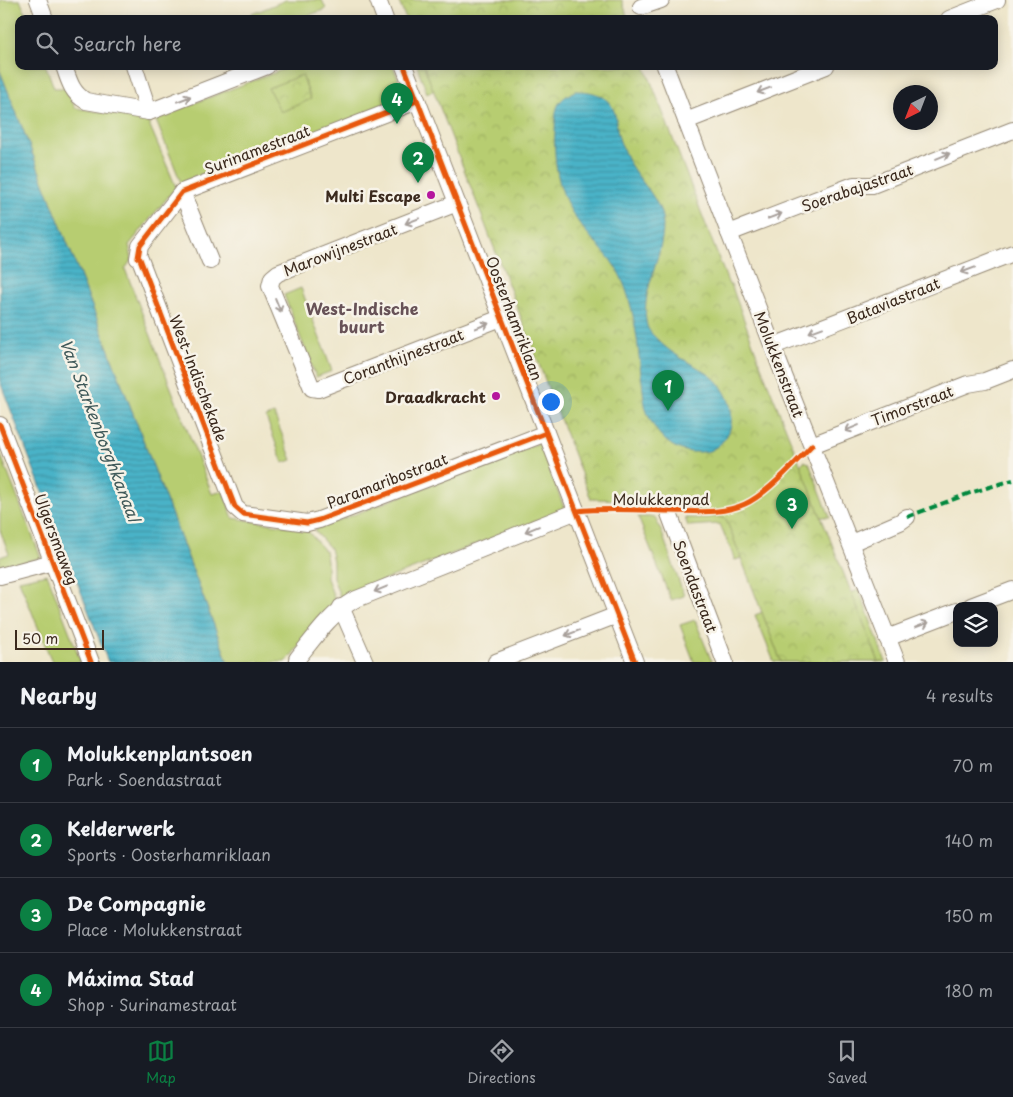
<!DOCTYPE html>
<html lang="en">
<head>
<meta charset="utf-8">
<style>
  body { margin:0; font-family:"Playpen Sans",sans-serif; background:#20242c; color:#f1f3f6 }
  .controls { position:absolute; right:15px; bottom:15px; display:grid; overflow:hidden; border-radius:10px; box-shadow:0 2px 12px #0003 }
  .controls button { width:45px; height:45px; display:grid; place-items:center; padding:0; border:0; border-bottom:1px solid #363941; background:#171b24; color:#f1f3f6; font:25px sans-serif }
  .compass { position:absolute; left:893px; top:85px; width:45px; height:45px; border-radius:50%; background:#171b24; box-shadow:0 2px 12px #0003; rotate:222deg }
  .scale { position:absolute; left:15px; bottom:12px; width:89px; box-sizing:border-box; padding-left:5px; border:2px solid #3b2a1e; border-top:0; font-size:14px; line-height:18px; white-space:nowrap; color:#3b2a1e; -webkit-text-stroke:4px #f7f3e8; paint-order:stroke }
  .you { position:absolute; left:550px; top:401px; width:18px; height:18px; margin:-12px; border:4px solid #fff; border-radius:50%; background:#1a73e8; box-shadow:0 0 0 8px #1a73e833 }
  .badge { display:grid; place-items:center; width:32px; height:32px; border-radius:50%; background:#0b8043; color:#fff; font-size:16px; font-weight:700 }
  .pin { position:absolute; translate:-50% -41px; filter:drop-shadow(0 1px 2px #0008) }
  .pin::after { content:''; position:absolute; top:26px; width:18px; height:15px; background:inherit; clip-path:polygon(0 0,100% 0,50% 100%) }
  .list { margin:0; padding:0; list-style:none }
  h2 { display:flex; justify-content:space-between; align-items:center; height:65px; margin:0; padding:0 20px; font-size:21px }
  h2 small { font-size:16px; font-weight:400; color:#9ea1a6 }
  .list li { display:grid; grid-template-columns:32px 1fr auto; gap:15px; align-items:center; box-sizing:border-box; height:75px; padding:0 20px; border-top:1px solid #363941 }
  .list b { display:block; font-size:19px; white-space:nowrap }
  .list p { margin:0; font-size:16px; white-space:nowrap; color:#9ea1a6 }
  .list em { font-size:16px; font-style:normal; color:#9ea1a6 }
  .icon { flex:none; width:28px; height:28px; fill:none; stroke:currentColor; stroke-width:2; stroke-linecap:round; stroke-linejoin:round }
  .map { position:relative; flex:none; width:1013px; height:662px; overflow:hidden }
  .search { position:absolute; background:#171b24; box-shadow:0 2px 12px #0003; left:15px; right:15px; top:15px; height:55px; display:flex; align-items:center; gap:12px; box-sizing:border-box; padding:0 18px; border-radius:10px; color:#9ea1a6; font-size:19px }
  .sheet { height:365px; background:#171b24 }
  nav { display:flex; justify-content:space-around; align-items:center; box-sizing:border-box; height:70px; border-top:1px solid #363941; background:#171b24; font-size:14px; color:#9ea1a6 }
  nav a { display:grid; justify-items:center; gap:2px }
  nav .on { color:#0b8043 }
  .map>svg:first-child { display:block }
</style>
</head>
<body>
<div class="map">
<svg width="1013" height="662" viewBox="0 0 1013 662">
  <defs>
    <pattern id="park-crowns" width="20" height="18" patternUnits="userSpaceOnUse" patternTransform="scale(1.25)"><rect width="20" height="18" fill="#b7cd71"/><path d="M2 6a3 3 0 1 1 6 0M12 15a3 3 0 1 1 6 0" fill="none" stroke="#9eb061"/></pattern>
    <pattern id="water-rules" width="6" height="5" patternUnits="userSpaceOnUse" patternTransform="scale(1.25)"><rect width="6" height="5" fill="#4ab3c8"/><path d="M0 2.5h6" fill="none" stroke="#3f92a2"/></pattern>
  </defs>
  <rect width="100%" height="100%" fill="#f7f3e8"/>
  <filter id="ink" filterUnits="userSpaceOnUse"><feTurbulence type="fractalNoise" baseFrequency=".02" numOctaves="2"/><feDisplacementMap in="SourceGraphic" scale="10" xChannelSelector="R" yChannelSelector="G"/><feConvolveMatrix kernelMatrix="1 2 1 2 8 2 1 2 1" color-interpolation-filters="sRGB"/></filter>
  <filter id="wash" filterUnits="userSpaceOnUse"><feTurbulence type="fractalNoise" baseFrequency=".0096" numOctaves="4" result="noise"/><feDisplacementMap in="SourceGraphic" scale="20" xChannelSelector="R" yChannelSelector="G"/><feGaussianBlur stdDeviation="1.12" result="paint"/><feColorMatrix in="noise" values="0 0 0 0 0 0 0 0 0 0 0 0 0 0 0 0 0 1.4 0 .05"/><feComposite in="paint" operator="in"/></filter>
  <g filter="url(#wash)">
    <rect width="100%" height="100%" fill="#eee6cb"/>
    <g fill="#b7cd71" stroke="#797c48">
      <path d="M 0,0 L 20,0 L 28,19 L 19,19 L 19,66 L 46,66 L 54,88 L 66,88 L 75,108 L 147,119 L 176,187 L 129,245 L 132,259 L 125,269 L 212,494 L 223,491 L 233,518 L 306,529 L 325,551 L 327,561 L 327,578 L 335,601 L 286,662 L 228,662 L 87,293 L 0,71 Z"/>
      <path d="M 286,0 L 322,0 L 326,9 L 299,19 L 240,19 Z"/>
      <path d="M 292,66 L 393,66 L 407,101 L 182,185 L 155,118 Z"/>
      <path d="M 417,66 L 497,66 L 427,93 Z"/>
      <path d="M 301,288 L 332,371 L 316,377 L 284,295 Z"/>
      <path d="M 274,414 L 292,460 L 283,463 L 266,417 Z"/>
      <path d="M 539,443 L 565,510 L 340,597 L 333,577 L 333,561 L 330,548 L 314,530 Z"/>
      <path d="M 0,453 L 41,558 L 0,567 L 0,557 L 9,554 L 0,530 Z"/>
      <path d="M 804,461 L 809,463 L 830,517 L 754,517 L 848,594 L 859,590 L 886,662 L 774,662 L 755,615 L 783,604 L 767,550 L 735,560 L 720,524 L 688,526 L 685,518 L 707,518 L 725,515 L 796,470 Z"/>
      <path d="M 638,517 L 655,517 L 662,533 L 684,596 L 671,600 Z"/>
      <path d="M 47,574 L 50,581 L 81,662 L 52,662 L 19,580 Z"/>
      <path d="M 695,620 L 712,662 L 694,662 L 680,625 Z"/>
    </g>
    <g fill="url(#park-crowns)" stroke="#797c48">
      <path d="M 398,0 L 622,0 L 628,19 L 406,19 Z"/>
      <path d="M 424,66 L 645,66 L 729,285 L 731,284 L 761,366 L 879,662 L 781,662 L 726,519 L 669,501 L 591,499 Z"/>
      <path d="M 302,75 L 311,99 L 281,112 L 268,88 Z"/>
    </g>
    <g fill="url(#water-rules)" stroke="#426e73">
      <path d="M 0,71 L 87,293 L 228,662 L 108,662 L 0,382 Z"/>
      <path d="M 575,91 C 589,91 603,93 611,105 C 617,114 616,125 618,135 C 620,142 623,149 626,156 C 636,180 663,198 663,226 C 663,259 639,293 647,326 C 649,332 654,336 658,340 C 672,355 688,361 705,372 C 724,383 736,407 730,429 C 727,438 719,447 709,451 C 705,452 700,452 696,452 C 671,453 653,431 646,409 C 643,398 643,385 641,374 C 638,345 635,314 625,287 C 615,258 596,246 579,223 C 559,196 553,164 555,131 C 556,108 554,102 575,91 Z"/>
    </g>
  </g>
  <g filter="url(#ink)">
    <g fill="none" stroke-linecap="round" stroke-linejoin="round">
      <g stroke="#948874" stroke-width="18">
        <g id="minor">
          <path d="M 38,0 L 45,19"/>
          <path d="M 378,0 L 385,19"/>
          <path d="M 641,7 L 661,0"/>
          <path d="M 949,19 L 997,0"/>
          <path d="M 64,66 C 69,81 72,93 86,101 L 149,112 L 267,66"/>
          <path d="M 134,66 L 149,112"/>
          <path d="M 404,66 L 635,662"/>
          <path d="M 665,66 L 781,368 L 897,662"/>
          <path d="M 417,101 L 182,192 L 140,246 L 138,258 L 140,259 L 230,494 L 235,507 L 243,514 L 307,523 L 319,520 L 546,433"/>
          <path d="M 686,121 L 826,66"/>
          <path d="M 182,192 L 210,261"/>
          <path d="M 457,203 L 278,273 L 272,278 L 270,286 L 312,388 L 318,389 L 501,318"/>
          <path d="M 729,233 L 854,185 L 872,185 L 1013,130"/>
          <path d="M 773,346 C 853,316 933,284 1013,253"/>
          <path d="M 0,425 L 91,662"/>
          <path d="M 812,445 L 968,384 L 985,381 L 1013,370"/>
          <path d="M 668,511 L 725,662"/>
          <path d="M 851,543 L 900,522 L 907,517"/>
          <path d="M 0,576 L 53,562"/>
          <path d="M 971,606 L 1013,590"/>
          <path d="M 341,607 L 365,662"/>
          <path d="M 887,638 L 957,611"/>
          <path d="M 297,662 L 297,659 C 314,638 330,614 354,600 L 577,511"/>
          <path d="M 496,662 L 617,615"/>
        </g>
      </g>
      <use href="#minor" stroke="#fff" stroke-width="16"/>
      <path stroke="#00873e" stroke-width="4" stroke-dasharray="8 4" stroke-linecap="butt" d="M 907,517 L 970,493 L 1013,480"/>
      <g stroke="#f7f3e8" stroke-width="8">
        <g id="cycleway">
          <path d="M 404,66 L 635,662"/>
          <path d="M 417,101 L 182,192 L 140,246 L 138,258 L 140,259 L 230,494 L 235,507 L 243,514 L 307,523 L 319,520 L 546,433"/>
          <path d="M 0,425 L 91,662"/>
          <path d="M 577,511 C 607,508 639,510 669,511 C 695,511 721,515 745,504 C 767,494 795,463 812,445"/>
        </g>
      </g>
      <use href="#cycleway" stroke="#e8590c" stroke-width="5"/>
    </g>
    <defs><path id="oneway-shaft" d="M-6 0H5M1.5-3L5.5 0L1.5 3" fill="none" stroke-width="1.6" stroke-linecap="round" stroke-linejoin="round" transform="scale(1.25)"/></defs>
    <g stroke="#a79f9a">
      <use href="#oneway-shaft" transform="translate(764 90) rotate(159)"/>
      <use href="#oneway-shaft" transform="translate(184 99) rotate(-21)"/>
      <use href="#oneway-shaft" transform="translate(943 156) rotate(-22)"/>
      <use href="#oneway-shaft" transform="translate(775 216) rotate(-21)"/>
      <use href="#oneway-shaft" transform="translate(412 221) rotate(159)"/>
      <use href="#oneway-shaft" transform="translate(968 270) rotate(159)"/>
      <use href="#oneway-shaft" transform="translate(278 305) rotate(68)"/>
      <use href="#oneway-shaft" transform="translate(482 326) rotate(-21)"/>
      <use href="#oneway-shaft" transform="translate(816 330) rotate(160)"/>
      <use href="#oneway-shaft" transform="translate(852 428) rotate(157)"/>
      <use href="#oneway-shaft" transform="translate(532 529) rotate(158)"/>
      <use href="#oneway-shaft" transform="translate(381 589) rotate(158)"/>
      <use href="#oneway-shaft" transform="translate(922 625) rotate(-21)"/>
      <use href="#oneway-shaft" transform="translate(572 633) rotate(159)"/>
    </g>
  </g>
  <g fill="#b5179e" stroke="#f7f3e8" stroke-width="2">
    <circle cx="431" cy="195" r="5"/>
    <circle cx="496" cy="396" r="5"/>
  </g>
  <g text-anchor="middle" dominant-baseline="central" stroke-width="5" stroke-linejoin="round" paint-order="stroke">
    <g font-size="15" fill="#3b2a1e" stroke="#f7f3e8">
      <text transform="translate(257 149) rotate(-21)">Surinamestraat</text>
      <text transform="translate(857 187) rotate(-19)">Soerabajastraat</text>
      <text transform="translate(340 249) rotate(-21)">Marowijnestraat</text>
      <text transform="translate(893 300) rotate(-22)">Bataviastraat</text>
      <text transform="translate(515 318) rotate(69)">Oosterhamriklaan</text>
      <text transform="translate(403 356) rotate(-21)">Coranthijnestraat</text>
      <text transform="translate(780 364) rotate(69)">Molukkenstraat</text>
      <text transform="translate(199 378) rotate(69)">West-Indischekade</text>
      <text transform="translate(912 405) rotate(-21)">Timorstraat</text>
      <text transform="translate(387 480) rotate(-21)">Paramaribostraat</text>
      <text x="661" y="498">Molukkenpad</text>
      <text transform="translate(57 539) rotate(69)">Ulgersmaweg</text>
      <text transform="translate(696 586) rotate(69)">Soendastraat</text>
    </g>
    <g font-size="15" font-weight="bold" fill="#3b2a1e" stroke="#f7f3e8" text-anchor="end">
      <text x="421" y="195">Multi Escape</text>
      <text x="486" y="396">Draadkracht</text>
    </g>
    <g font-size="16" font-weight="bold" fill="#675257" stroke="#f7f3e8">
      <text x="362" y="308">West-Indische<tspan x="362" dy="18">buurt</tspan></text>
    </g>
    <g font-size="16" font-style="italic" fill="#405a5a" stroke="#f7f3e8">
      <text transform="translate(101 430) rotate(69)">Van Starkenborghkanaal</text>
    </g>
  </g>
</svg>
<div class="controls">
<button><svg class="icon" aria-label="layers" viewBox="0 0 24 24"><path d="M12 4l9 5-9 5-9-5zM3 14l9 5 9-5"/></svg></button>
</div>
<svg class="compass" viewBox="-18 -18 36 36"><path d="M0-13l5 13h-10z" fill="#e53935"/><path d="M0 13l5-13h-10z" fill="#9ea1a6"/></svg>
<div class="scale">50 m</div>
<div class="you"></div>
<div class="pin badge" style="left:668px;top:411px">1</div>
<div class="pin badge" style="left:418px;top:183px">2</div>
<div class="pin badge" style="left:792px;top:529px">3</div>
<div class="pin badge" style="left:397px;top:124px">4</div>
<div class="search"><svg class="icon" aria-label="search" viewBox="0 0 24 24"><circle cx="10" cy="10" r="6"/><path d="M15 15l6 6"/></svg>Search here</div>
</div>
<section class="sheet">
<h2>Nearby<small>4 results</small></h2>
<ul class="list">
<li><span class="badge">1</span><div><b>Molukkenplantsoen</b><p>Park · Soendastraat</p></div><em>70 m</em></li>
<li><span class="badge">2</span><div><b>Kelderwerk</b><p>Sports · Oosterhamriklaan</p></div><em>140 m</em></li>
<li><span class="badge">3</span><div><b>De Compagnie</b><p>Place · Molukkenstraat</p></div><em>150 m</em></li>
<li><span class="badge">4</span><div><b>Máxima Stad</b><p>Shop · Surinamestraat</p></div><em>180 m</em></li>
</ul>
</section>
<nav>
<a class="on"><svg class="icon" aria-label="map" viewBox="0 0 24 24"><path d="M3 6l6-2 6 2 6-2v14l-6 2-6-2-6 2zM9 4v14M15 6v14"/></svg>Map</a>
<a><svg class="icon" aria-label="directions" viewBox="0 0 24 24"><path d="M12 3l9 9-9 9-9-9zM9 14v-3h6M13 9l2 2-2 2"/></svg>Directions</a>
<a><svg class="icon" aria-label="saved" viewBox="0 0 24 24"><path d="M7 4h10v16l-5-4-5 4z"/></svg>Saved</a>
</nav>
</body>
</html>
